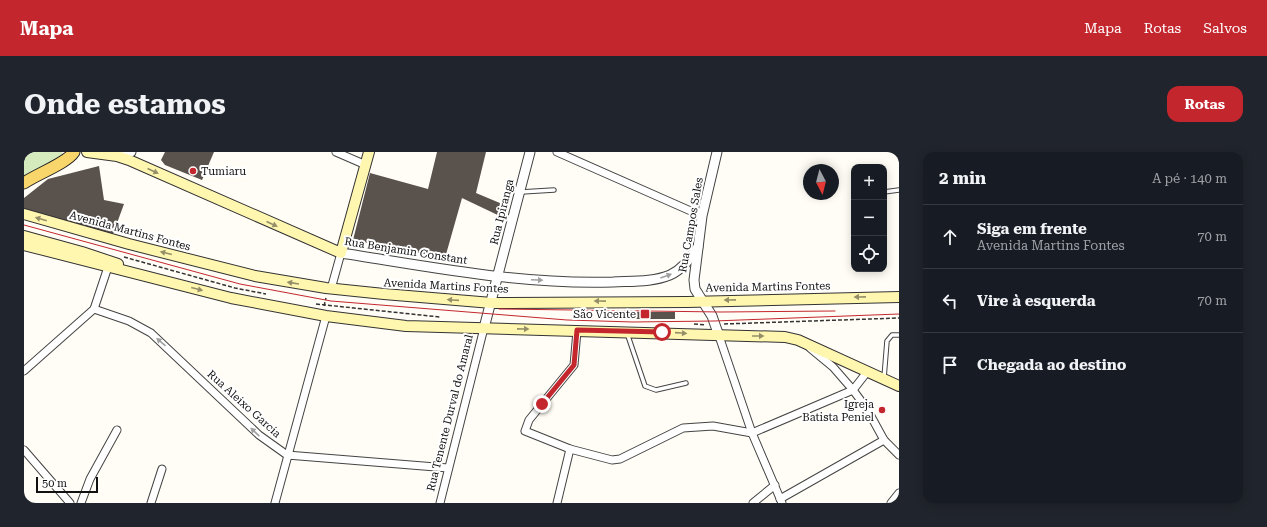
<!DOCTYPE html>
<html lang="pt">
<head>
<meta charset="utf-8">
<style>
  body { margin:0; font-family:"Roboto Serif",serif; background:#20242c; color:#f1f3f6 }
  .controls { position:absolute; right:12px; top:12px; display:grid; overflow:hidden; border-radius:8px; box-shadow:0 2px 10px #0003 }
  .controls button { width:36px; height:36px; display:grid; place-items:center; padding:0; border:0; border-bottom:1px solid #363941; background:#171b24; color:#f1f3f6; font:20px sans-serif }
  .compass { position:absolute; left:779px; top:12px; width:36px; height:36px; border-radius:50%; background:#171b24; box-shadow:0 2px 10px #0003; rotate:173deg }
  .scale { position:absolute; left:12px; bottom:10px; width:62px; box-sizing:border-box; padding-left:4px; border:2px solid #111; border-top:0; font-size:11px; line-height:14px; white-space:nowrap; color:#111; -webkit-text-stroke:3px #fff; paint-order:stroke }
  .stop { position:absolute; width:12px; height:12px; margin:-9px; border:3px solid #c4262e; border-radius:50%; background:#fff }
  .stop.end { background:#c4262e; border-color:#fff; box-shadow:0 1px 4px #0008 }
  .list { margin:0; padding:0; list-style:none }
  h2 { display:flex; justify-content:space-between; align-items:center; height:52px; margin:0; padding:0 16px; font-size:17px }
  h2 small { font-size:13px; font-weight:400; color:#9ea1a6 }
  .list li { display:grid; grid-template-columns:26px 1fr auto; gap:12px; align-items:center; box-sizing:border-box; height:64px; padding:0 16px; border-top:1px solid #363941 }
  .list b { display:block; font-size:15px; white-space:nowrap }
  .list p { margin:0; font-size:13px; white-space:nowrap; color:#9ea1a6 }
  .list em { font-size:13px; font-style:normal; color:#9ea1a6 }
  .icon { flex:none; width:22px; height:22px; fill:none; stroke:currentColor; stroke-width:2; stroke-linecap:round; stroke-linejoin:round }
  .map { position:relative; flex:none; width:875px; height:351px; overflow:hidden; border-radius:12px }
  header { display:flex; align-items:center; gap:24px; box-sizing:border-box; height:56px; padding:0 20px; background:#c4262e; color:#fff }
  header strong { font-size:19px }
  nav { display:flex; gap:22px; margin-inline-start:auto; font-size:14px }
  .intro { display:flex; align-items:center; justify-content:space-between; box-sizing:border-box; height:96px; padding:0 24px }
  h1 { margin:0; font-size:28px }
  .button { padding:10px 18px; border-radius:12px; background:#c4262e; color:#fff; font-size:14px; font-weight:700 }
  main { display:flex; gap:24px; padding:0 24px }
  aside { flex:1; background:#171b24; border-radius:12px; box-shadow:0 2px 10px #0003 }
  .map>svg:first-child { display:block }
</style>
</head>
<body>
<header>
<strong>Mapa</strong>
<nav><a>Mapa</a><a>Rotas</a><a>Salvos</a></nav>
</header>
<div class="intro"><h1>Onde estamos</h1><a class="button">Rotas</a></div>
<main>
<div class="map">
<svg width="875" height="351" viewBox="0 0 875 351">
  <rect width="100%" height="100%" fill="#fffdf5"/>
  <path fill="#d5ebbd" d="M 0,0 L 38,0 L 38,5 L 0,24 Z"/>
  <g fill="#5a524d">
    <path d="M 141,0 L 190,0 L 178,28 L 141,13 L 137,8 Z"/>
    <path d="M 413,0 L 462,0 L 452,41 L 483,54 L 480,66 L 438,46 L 421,106 L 329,88 L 346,21 L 404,37 Z"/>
    <path d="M 75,14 L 80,48 L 100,52 L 89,82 L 0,58 L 0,46 L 24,27 Z"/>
    <rect x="591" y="160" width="60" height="7"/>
  </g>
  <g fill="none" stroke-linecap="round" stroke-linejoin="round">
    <g stroke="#444" stroke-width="5.5">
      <g id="service">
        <path d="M 497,40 L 530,38"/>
        <path d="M 860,40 L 875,38"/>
        <path d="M 603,181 L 621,234 L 632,238 L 662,231"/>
        <path d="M 860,226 L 863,189 L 868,183 L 875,183"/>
      </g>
    </g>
    <g stroke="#444" stroke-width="9">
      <g id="minor">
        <path d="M 312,0 L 342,13"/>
        <path d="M 533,0 L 678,64"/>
        <path d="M 307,137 L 317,101"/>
        <path d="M 70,157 L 105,169 L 127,181 L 235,283 L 263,303 L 424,316"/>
        <path d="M 553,179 L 550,213 L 505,268 L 501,279 L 546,297 L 588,308 L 596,307 L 659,276 L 689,274 L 728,281 L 829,238 L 809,215 L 786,196"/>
        <path d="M 695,184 L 728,281 L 758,351"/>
        <path d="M 0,219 L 70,157 L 84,115"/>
        <path d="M 843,220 L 829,238 L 843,257 L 860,288 L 875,303"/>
        <path d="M 0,298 L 46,351"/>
        <path d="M 756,347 L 860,288"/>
        <path d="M 57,351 L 66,327 L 93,278"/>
        <path d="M 127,351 L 138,317"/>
        <path d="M 251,351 L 302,164"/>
        <path d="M 416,351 L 460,176"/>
        <path d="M 533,351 L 546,297"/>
        <path d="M 729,351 L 751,333"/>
        <path d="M 867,351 L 875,341"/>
      </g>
    </g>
    <g stroke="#444" stroke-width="11">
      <g id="tertiary">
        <path d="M 693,0 L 678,64 L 670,128 L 671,137 L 688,164 L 695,184"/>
        <path d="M 93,4 L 107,0"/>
        <path d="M 317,101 C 408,115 497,133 589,130 C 607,129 630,130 646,123 C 659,117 666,106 674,95"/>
        <path d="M 460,176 L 506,0"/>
      </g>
    </g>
    <g stroke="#333" stroke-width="12">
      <g id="secondary">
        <path d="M 63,0 L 93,4 L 105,8 L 317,101 L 345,0"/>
        <path d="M 0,62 L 105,92 L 231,124 L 302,136 L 360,142 L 468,151 L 663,150 L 875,145"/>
        <path d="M 0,84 L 58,100 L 94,112"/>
        <path d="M 0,93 L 207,146 L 302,164 L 382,174 L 761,185 L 774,188 L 875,234"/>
      </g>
    </g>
    <g stroke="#222" stroke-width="13">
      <path id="primary" d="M 0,31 C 13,22 43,11 50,0"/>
    </g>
    <g stroke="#333" stroke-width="1.5" stroke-dasharray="4 2" stroke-linecap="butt">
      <path d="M 100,105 L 211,136 L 242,142"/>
      <path d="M 292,152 L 416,165"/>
      <path d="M 300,154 L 302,146"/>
      <path d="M 670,172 L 682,173"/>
      <path d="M 700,172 L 875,166"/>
    </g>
    <use href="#service" stroke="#fff" stroke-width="3.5"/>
    <use href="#minor" stroke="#fff" stroke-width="7"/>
    <use href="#tertiary" stroke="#fff" stroke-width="9"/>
    <use href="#secondary" stroke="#fff6b0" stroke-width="10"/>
    <use href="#primary" stroke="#f9d66b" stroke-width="11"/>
    <g stroke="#c4262e" stroke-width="1">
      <path d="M 0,73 L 216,132 L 307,149 L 543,168 L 609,170 L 690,169 L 875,162"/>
      <path d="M 475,157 L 697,160 L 811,159"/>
    </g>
  </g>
  <defs><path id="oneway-solid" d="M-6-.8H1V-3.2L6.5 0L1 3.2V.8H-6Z"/></defs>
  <g fill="#948f68">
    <use href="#oneway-solid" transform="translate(129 19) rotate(24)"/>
    <use href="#oneway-solid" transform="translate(17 67) rotate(-164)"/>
    <use href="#oneway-solid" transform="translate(248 72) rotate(24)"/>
    <use href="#oneway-solid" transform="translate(142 101) rotate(-166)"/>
    <use href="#oneway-solid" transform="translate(269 131) rotate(-171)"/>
    <use href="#oneway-solid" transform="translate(173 137) rotate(15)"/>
    <use href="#oneway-solid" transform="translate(836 145) rotate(179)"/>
    <use href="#oneway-solid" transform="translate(429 148) rotate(-176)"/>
    <use href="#oneway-solid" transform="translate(706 148) rotate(179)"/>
    <use href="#oneway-solid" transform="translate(576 149) rotate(-179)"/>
    <use href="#oneway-solid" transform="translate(499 177) rotate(1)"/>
    <use href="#oneway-solid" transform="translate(657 181) rotate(4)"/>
    <use href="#oneway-solid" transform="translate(734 184)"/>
  </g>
  <g fill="#a0a0a0">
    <use href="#oneway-solid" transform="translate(642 124) rotate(-20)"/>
    <use href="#oneway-solid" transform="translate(513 128) rotate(2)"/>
    <use href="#oneway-solid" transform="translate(137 190) rotate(-139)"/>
    <use href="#oneway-solid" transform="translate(231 280) rotate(-137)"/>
  </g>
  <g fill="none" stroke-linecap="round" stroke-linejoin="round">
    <path stroke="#c4262e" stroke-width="5" d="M 518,252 L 550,213 L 553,178 L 638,180"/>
  </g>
  <g fill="#c4262e" stroke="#fff" stroke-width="1.5">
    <circle cx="169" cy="19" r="4"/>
    <rect x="616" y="157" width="10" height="10" rx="2"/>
    <circle cx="858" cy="258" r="4"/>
  </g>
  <g text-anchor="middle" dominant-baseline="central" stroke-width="4" stroke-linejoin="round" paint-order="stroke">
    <g font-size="11" fill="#111" stroke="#fff" text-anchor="end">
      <text x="177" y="19" text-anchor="start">Tumiaru</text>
      <text x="612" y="162">São Vicente</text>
      <text x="850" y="252">Igreja<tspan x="850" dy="13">Batista Peniel</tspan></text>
    </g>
    <g font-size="11" fill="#111" stroke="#fff">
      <text transform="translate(478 60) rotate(-76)">Rua Ipiranga</text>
      <text transform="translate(667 73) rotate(-80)">Rua Campos Sales</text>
      <text transform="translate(106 79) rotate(15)">Avenida Martins Fontes</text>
      <text transform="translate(382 99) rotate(9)">Rua Benjamin Constant</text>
      <text transform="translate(422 134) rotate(3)">Avenida Martins Fontes</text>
      <text transform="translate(744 135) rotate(-1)">Avenida Martins Fontes</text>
      <text transform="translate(220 252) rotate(42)">Rua Aleixo Garcia</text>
      <text transform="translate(426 261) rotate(-76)">Rua Tenente Durval do Amaral</text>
    </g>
  </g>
</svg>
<div class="controls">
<button>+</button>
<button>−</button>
<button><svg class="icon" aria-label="locate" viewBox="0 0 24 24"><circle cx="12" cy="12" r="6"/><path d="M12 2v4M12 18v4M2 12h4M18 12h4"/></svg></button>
</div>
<svg class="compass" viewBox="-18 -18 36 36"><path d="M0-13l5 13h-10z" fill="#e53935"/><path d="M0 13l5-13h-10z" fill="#9ea1a6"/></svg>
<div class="scale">50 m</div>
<div class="stop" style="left:638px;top:180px"></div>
<div class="stop end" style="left:518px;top:252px"></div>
</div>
<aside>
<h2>2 min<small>A pé · 140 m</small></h2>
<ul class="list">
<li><svg class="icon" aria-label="ahead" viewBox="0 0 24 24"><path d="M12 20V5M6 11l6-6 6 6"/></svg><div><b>Siga em frente</b><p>Avenida Martins Fontes</p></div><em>70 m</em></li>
<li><svg class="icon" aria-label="left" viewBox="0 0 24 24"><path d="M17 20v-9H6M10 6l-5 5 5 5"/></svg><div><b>Vire à esquerda</b></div><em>70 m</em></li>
<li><svg class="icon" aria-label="arrive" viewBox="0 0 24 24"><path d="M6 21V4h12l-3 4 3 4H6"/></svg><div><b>Chegada ao destino</b></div></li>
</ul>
</aside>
</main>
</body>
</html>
